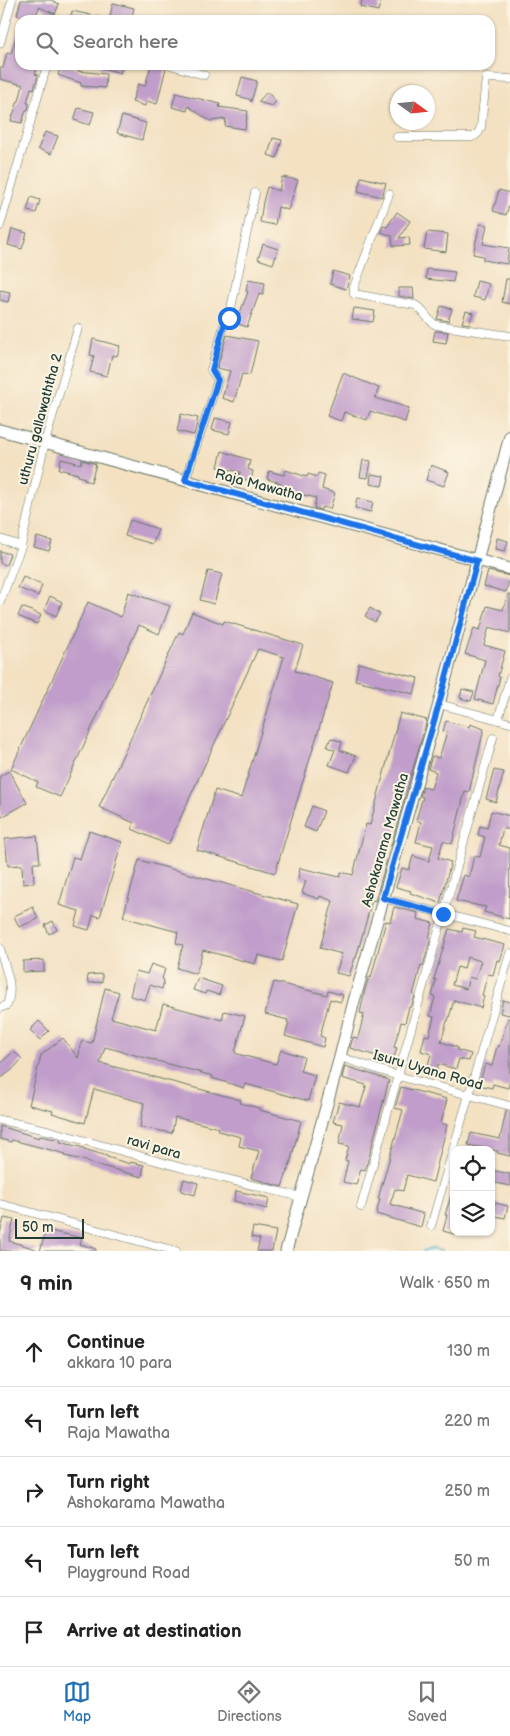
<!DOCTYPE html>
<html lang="en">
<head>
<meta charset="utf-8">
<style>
  body { margin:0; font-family:"Balsamiq Sans",sans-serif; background:#f6f6f6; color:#222 }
  .controls { position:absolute; right:15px; bottom:15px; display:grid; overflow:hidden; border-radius:10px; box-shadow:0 1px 4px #0004 }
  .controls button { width:45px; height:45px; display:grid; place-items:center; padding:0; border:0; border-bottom:1px solid #e0e0e0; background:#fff; color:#222; font:25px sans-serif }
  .compass { position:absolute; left:390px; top:85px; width:45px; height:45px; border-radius:50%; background:#fff; box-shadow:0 1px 4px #0004; rotate:105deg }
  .scale { position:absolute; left:15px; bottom:12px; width:69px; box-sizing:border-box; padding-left:5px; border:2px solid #1f3d34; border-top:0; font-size:14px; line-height:18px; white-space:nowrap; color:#1f3d34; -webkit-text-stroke:4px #fcf5e5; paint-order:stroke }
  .stop { position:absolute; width:15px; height:15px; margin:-11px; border:4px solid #1a73e8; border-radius:50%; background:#fff }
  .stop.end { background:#1a73e8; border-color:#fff; box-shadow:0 1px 5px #0008 }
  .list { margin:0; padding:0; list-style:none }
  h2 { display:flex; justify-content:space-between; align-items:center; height:65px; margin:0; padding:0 20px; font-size:21px }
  h2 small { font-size:16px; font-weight:400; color:#767676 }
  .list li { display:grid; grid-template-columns:32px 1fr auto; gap:15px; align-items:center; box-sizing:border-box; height:70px; padding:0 20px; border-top:1px solid #e0e0e0 }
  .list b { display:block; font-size:19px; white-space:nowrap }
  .list p { margin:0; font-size:16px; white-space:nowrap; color:#767676 }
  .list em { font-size:16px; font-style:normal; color:#767676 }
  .icon { flex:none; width:28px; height:28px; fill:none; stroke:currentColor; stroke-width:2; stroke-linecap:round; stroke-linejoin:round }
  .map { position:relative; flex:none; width:510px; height:1251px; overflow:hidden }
  .search { position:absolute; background:#fff; box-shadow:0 1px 4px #0004; left:15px; right:15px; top:15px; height:55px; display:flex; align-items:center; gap:12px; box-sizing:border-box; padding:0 18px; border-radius:15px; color:#767676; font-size:19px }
  .sheet { height:415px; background:#fff }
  nav { display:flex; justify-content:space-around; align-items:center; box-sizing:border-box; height:70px; border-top:1px solid #e0e0e0; background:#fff; font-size:14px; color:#767676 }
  nav a { display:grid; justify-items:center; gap:2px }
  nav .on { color:#1f6fb2 }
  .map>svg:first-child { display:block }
</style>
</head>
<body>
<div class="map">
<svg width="510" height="1251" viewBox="0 0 510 1251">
  <rect width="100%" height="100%" fill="#fcf5e5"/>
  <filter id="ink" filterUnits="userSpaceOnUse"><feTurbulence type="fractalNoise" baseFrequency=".02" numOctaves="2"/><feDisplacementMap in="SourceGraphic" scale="10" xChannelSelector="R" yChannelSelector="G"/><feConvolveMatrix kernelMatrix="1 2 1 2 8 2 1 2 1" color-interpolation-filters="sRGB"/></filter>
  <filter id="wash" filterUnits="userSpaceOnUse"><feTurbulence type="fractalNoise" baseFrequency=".0096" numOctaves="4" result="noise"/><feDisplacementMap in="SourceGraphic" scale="20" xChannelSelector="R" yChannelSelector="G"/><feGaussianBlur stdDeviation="1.12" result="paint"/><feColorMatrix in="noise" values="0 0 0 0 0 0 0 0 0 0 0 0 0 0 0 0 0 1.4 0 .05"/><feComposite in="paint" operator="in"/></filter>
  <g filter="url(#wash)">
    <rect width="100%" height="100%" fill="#f3e1c2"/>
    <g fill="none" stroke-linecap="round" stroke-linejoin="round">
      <path stroke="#46a7c6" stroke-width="2.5" d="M 423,1251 L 433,1249 L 441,1251"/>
    </g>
    <g id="blocks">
      <g fill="#c09dca" fill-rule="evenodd">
        <path d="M 21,0 L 51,0 L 59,4 L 55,14 L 39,7 L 35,20 L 17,15 Z"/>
        <path d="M 362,0 L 381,0 L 378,11 L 360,7 Z"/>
        <path d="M 113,3 L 134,8 L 131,20 L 121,20 L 110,16 Z"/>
        <path d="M 72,11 L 100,17 L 99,20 L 70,20 Z"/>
        <path d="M 18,29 L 20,29 L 20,65 L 38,65 L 35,74 L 38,75 L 34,89 L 31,88 L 27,103 L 29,103 L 28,110 L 26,110 L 22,123 L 11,121 L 18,101 L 19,101 L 23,85 L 0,79 L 0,68 L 3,68 L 7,53 L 11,54 Z"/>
        <path d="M 61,65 L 79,69 L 78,71 L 106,74 L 105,88 L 81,86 L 81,83 L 58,75 Z"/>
        <path d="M 100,65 L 123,65 L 120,73 L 100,67 Z"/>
        <path d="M 151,65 L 166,68 L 157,104 L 147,101 L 145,106 L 132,102 L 138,84 L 145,86 Z"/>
        <path d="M 242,77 L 257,81 L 251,102 L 249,99 L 237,96 Z"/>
        <path d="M 267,92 L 276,101 L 272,106 L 258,102 Z"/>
        <path d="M 176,93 L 220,104 L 219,107 L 248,111 L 245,129 L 225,126 L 226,119 L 210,121 L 188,106 L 187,111 L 172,107 Z"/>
        <path d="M 78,108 L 94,112 L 90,125 L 74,120 Z"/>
        <path d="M 122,116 L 146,123 L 142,140 L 117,133 Z"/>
        <path d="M 45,132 L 58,136 L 51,154 L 38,149 Z"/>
        <path d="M 273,138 L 282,140 L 277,158 L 268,155 Z"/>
        <path d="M 282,177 L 298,180 L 288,210 L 278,207 L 275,225 L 260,222 L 263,202 L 267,187 L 279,191 Z"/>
        <path d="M 361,177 L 386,183 L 382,197 L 358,191 Z"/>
        <path d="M 499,190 L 510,193 L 510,202 L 506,215 L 493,211 Z"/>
        <path d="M 31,197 L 40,200 L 36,213 L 27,211 Z"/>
        <path d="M 397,212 L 410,221 L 399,238 L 409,237 L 410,245 L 393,246 L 392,236 L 381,232 L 383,226 L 387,227 Z"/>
        <path d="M 480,224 L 487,225 L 483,244 L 509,248 L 507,264 L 483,260 L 483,256 L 473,254 Z"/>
        <path d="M 12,229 L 27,233 L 22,249 L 8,245 Z"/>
        <path d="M 427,232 L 448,234 L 446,252 L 424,249 Z"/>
        <path d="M 263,244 L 278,249 L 273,264 L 258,259 Z"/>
        <path d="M 427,269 L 455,272 L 453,282 L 426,279 Z"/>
        <path d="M 333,271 L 350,276 L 346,289 L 330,284 Z"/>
        <path d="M 506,279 L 510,279 L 510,304 L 502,302 Z"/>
        <path d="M 248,280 L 265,283 L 263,295 L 259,294 L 247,327 L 236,323 L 248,292 L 246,291 Z"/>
        <path d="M 477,281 L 489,284 L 485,300 L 473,297 Z"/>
        <path d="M 399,288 L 413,288 L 414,299 L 399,296 Z"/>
        <path d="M 0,290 L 10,292 L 8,302 L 0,300 Z"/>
        <path d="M 441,306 L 452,309 L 448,321 L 437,319 Z"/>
        <path d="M 354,308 L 375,311 L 373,322 L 352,319 Z"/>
        <path d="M 466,311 L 473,313 L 469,324 L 462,323 Z"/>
        <path d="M 435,331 L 448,332 L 446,343 L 433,341 Z"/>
        <path d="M 227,335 L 258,341 L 250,375 L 242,374 L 234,402 L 222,398 L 230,371 L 217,368 Z"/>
        <path d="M 93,339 L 120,346 L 117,356 L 112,355 L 107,376 L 90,372 L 94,356 L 90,355 Z"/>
        <path d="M 343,373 L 379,388 L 375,398 L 409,408 L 405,422 L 370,411 L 367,420 L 344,412 L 341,421 L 327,416 Z"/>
        <path d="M 181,414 L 198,418 L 194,435 L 177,431 Z"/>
        <path d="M 215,418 L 232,422 L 229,434 L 212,430 Z"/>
        <path d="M 222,451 L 250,460 L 248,469 L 253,471 L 251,481 L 239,478 L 240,472 L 218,467 Z"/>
        <path d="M 61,459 L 81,464 L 82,460 L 96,464 L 91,482 L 84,480 L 85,478 L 78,476 L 78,474 L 59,469 Z"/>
        <path d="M 363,460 L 371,461 L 368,478 L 360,477 Z"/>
        <path d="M 431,465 L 449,472 L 444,486 L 426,480 Z"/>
        <path d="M 286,470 L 307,477 L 308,474 L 317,477 L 318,473 L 325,475 L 322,489 L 335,493 L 330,509 L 322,507 L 321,510 L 314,508 L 316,498 L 292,492 L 291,496 L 278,492 L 281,483 L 267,479 L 269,471 L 284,475 Z"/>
        <path d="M 371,474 L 384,476 L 382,486 L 370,484 Z"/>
        <path d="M 357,498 L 373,502 L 371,512 L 355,508 Z"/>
        <path d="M 130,520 L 158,529 L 153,544 L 125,536 Z"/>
        <path d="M 37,537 L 52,541 L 49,551 L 34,547 Z"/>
        <path d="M 497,538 L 508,541 L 505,551 L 495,549 Z"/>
        <path d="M 0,551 L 10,554 L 6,565 L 0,563 Z"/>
        <path d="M 208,571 L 222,574 L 214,604 L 200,600 Z"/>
        <path d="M 488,571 L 510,576 L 506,592 L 484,586 Z"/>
        <path d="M 23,577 L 42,585 L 38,596 L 18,588 Z"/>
        <path d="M 128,592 L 170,606 L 159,634 L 139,625 L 60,797 L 36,787 L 38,782 L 11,769 L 88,602 L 121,617 Z"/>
        <path d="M 508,594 L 510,594 L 510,633 L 489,627 L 484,645 L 505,651 L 498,676 L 500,677 L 493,704 L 475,699 L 485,660 L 465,654 L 474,628 L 480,630 L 487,606 L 503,610 Z"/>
        <path d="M 50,596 L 62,602 L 56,616 L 44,610 Z"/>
        <path d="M 22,607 L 41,615 L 37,624 L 18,616 Z"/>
        <path d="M 370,608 L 380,614 L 375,622 L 365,616 Z"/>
        <path d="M 192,612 L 223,624 L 224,621 L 303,645 L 295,671 L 333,683 L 275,873 L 197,850 L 215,790 L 241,798 L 284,657 L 258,649 L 168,845 L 132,829 L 134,823 L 99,807 L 179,632 L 183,634 Z"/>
        <path d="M 359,663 L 418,678 L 414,694 L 355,680 Z"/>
        <path d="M 462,689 L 474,692 L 471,701 L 460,698 Z"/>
        <path d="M 400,713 L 427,720 L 375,901 L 372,900 L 356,958 L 355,958 L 349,976 L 336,973 L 342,954 L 320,948 L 333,901 L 320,896 L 319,899 L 302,893 L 306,881 L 298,879 L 300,868 L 340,877 L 341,872 L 353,875 L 366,824 L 370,825 Z"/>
        <path d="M 446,721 L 469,727 L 470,724 L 484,729 L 469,792 L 465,791 L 452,844 L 443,841 L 438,858 L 451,862 L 440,903 L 410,893 L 411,891 L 396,887 L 402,868 L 409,870 L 413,856 L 429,861 L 433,846 L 416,842 L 421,822 L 416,820 L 423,797 L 420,796 L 423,787 L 431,789 L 436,772 L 428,769 L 432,756 L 439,758 L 447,732 L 443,731 Z"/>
        <path d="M 331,738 L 342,742 L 340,750 L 356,756 L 349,772 L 329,765 L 335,750 L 327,747 Z"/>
        <path d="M 494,770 L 504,772 L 496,802 L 486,799 Z"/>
        <path d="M 9,771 L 27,803 L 0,818 L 0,776 Z"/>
        <path d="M 312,806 L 324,811 L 316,832 L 304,827 Z"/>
        <path d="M 491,811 L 510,816 L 510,830 L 503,828 L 499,845 L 510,848 L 509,919 L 484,912 L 486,907 L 456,901 L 464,875 L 469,877 L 474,856 L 480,857 L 485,837 L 478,835 L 480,826 L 487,828 Z"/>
        <path d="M 89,831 L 122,842 L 100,917 L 93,915 L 89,930 L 75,926 L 79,911 L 59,905 L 73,857 L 80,859 Z"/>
        <path d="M 37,836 L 40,863 L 33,863 L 34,883 L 23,884 L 22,865 L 8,866 L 5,839 Z"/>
        <path d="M 139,860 L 298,904 L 282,961 L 258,955 L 255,964 L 203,950 L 196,974 L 177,968 L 183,945 L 176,943 L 178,932 L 123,917 Z"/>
        <path d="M 33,907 L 38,919 L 19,927 L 14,916 Z"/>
        <path d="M 394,907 L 418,913 L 417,919 L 433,923 L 429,938 L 431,938 L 423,966 L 421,965 L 413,995 L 415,996 L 411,1007 L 409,1007 L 405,1023 L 401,1022 L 394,1047 L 397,1048 L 393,1061 L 350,1048 L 353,1037 L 358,1038 L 364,1014 L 360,1013 L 365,990 L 369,977 L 371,978 L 386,921 L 390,922 Z"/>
        <path d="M 53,921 L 57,930 L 49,934 L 45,925 Z"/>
        <path d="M 463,928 L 476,931 L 474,937 L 505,945 L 500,961 L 497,960 L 493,975 L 488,974 L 482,995 L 484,996 L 481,1008 L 454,1000 L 448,1021 L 447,1021 L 441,1042 L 457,1047 L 457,1050 L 471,1054 L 469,1061 L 459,1059 L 456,1069 L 438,1064 L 436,1075 L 426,1072 L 431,1054 L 421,1051 L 425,1035 L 429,1036 L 434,1017 L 430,1016 L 435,997 L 432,996 L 436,980 L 434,979 L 449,929 L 462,932 ZM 467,957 L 481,961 L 475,979 L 469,977 L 466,989 L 452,985 L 457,967 L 464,969 Z"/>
        <path d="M 44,960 L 44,971 L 23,972 L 23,961 Z"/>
        <path d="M 151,964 L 165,969 L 162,979 L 164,980 L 162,989 L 150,985 L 145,1000 L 130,996 L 136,971 L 147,974 Z"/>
        <path d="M 102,974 L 102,982 L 88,983 L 87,975 Z"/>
        <path d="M 198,978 L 222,986 L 219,995 L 206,991 L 205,994 L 193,990 Z"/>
        <path d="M 274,982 L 327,995 L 328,991 L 343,995 L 341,1002 L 330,999 L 320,1036 L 325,1038 L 323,1047 L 285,1036 L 289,1023 L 287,1022 L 288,1020 L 265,1014 Z"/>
        <path d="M 105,988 L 119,992 L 111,1018 L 156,1030 L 163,1004 L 222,1020 L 224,1011 L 245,1016 L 235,1052 L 237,1054 L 276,1064 L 281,1050 L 304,1057 L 300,1071 L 315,1075 L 308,1101 L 245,1084 L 244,1088 L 212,1078 L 213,1076 L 105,1047 L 100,1063 L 241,1100 L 240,1103 L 259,1108 L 259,1110 L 301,1121 L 291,1160 L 282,1187 L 251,1178 L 259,1151 L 239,1146 L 241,1137 L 218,1131 L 219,1128 L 175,1117 L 172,1133 L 140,1127 L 144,1103 L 94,1089 L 85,1123 L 52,1113 L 53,1111 L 29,1105 L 41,1055 L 63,1038 L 78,1058 L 82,1041 L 92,1043 Z"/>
        <path d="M 503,1000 L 510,1002 L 510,1015 L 500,1013 Z"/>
        <path d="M 508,1018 L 510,1018 L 510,1080 L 508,1088 L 493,1084 L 492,1088 L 479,1085 L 485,1064 L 492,1066 L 497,1046 L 499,1047 Z"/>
        <path d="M 39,1021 L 49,1031 L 40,1040 L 30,1030 Z"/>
        <path d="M 14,1051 L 22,1059 L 12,1070 L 0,1079 L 0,1064 Z"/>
        <path d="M 345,1066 L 389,1080 L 370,1153 L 365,1170 L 361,1169 L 356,1185 L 343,1182 L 348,1161 L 345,1160 L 349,1146 L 339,1144 L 343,1124 L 333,1122 L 339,1102 L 360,1107 L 366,1087 L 366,1085 L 342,1078 Z"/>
        <path d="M 401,1087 L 447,1099 L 441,1123 L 447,1125 L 433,1182 L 407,1175 L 403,1191 L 395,1189 L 390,1204 L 424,1214 L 421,1227 L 376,1214 L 380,1199 L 378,1199 L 403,1110 L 395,1108 Z"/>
        <path d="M 506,1111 L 510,1112 L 510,1156 L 497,1153 L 498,1151 L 468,1145 L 471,1133 L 500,1139 Z"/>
        <path d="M 0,1126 L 39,1138 L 40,1136 L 61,1140 L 60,1142 L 84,1148 L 84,1149 L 107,1156 L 107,1157 L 130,1164 L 130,1162 L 144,1165 L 142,1177 L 87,1162 L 87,1161 L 65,1156 L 66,1154 L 12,1140 L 11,1142 L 0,1139 Z"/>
        <path d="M 491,1170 L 510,1174 L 510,1186 L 491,1182 Z"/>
        <path d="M 184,1179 L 198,1183 L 195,1195 L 181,1191 Z"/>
        <path d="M 236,1191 L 269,1198 L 267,1209 L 234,1201 Z"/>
        <path d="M 452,1192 L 454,1192 L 454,1234 L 443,1231 L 447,1215 L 445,1215 Z"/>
        <path d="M 491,1202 L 508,1206 L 505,1218 L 491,1215 Z"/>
        <path d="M 4,1218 L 14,1220 L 9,1241 L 36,1249 L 36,1251 L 0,1251 L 0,1234 Z"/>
        <path d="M 253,1227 L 276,1231 L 272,1251 L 257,1251 L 260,1239 L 251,1237 Z"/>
        <path d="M 46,1230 L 82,1238 L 80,1244 L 96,1249 L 96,1251 L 40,1251 Z"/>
      </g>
    </g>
  </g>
  <g filter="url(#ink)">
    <use href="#blocks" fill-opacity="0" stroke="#697666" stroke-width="1"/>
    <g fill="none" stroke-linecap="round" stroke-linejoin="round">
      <g stroke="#697666" stroke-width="9">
        <g id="street">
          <path d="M 0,43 L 12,0"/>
          <path d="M 171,65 L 204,75"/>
          <path d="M 397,137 L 472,137 C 478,135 479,132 481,127 L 486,78 L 510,79"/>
          <path d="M 389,194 L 354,287 L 354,294 L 415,305 C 424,310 427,320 436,325 L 510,336"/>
          <path d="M 0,226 L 47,65"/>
          <path d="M 185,481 L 218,380 L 211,370 L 224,325 L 229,318 L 255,193"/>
          <path d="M 0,539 L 21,546 L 0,602"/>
          <path d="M 21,546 L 45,442 L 78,328"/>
          <path d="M 439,704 L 510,723"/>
          <path d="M 498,720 L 510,678"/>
          <path d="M 383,898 L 510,931"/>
          <path d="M 0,948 C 4,968 15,984 7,1005 L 0,1008"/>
          <path d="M 340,1057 L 398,1076 L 510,1106"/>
          <path d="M 0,1120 L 47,1130 L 186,1169 L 301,1197"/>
          <path d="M 0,1204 L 176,1251"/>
          <path d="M 361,1207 L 493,738"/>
          <path d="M 431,1226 L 510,953"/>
        </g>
      </g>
      <g stroke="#697666" stroke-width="13">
        <g id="secondary">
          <path d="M 0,430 L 510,569"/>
          <path d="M 286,1251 L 340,1057 L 354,1001 L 439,704 L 510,436"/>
        </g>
      </g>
      <use href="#street" stroke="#fff" stroke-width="8"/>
      <use href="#secondary" stroke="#fff" stroke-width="11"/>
    </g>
  </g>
  <g fill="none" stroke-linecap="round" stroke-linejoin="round" filter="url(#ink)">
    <path stroke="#1a73e8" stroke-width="6" d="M 229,318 L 224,325 L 212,370 L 218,380 L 185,480 L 477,561 L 439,704 L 383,898 L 443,914"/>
  </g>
  <g text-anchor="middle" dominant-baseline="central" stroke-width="4" stroke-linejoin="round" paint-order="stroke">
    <g font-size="14" fill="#1f3d34" stroke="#fcf5e5">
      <text transform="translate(40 419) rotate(-75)">uthuru gallawaththa 2</text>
      <text transform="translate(259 485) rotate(15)">Raja Mawatha</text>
      <text transform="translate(385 840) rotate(-74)">Ashokarama Mawatha</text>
      <text transform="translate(428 1070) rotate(16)">Isuru Uyana Road</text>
      <text transform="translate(154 1147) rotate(16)">ravi para</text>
    </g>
  </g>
</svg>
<div class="controls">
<button><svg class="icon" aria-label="locate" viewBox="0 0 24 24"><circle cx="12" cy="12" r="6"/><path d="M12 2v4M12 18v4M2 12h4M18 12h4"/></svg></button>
<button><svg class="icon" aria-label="layers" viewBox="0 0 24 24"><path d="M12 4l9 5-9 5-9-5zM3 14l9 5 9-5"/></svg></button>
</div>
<svg class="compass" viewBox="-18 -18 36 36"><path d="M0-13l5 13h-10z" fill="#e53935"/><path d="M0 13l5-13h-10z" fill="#767676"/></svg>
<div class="scale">50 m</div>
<div class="stop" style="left:229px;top:318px"></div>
<div class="stop end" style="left:443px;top:914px"></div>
<div class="search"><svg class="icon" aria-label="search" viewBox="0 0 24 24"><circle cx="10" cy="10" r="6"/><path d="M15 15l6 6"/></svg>Search here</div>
</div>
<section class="sheet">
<h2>9 min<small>Walk · 650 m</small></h2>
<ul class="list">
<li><svg class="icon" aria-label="ahead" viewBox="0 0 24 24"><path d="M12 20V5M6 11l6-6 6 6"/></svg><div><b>Continue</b><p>akkara 10 para</p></div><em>130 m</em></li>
<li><svg class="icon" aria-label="left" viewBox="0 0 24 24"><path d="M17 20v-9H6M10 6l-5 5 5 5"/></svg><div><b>Turn left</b><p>Raja Mawatha</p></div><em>220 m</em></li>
<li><svg class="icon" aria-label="right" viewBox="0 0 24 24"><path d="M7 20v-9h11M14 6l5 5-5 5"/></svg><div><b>Turn right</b><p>Ashokarama Mawatha</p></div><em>250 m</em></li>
<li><svg class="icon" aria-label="left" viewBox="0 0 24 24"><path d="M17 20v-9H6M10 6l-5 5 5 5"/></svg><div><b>Turn left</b><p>Playground Road</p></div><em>50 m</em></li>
<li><svg class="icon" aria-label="arrive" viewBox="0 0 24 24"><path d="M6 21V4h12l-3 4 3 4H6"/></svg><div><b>Arrive at destination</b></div></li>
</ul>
</section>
<nav>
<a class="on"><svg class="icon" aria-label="map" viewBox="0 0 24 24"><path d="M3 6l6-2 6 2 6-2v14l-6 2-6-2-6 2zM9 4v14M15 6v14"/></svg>Map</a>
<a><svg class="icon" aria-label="directions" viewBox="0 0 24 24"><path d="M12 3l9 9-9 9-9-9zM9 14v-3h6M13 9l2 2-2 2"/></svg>Directions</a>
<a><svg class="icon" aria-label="saved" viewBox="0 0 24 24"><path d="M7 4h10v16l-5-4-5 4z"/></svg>Saved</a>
</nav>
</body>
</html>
